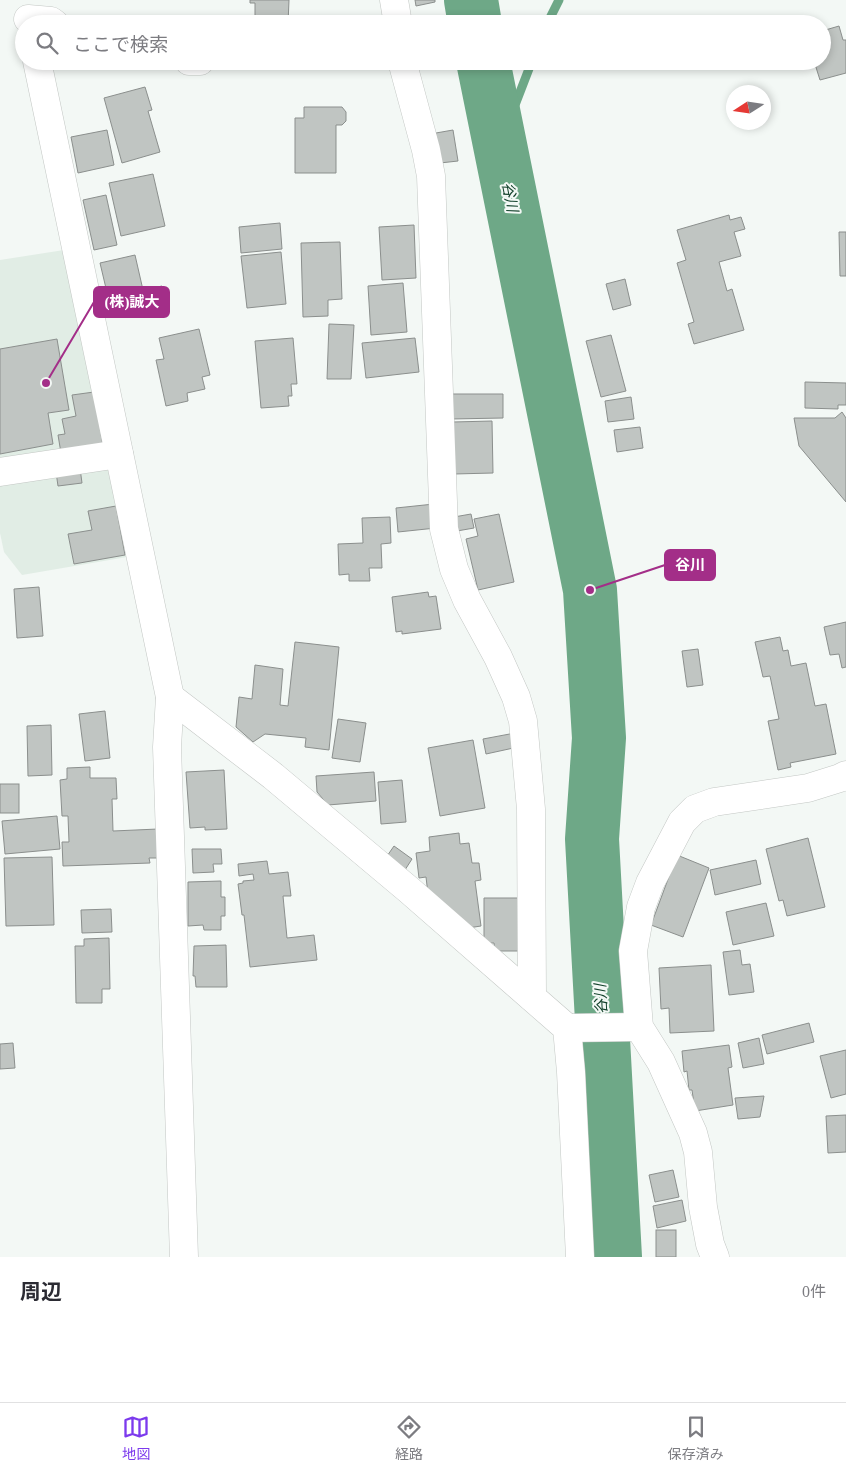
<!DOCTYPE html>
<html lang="ja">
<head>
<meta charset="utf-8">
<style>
  body { margin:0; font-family:"Times New Roman","Noto Sans JP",serif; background:#f7f7f7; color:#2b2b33 }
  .compass { position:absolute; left:726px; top:85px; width:45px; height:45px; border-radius:50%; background:#fff; box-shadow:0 2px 8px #0003; rotate:258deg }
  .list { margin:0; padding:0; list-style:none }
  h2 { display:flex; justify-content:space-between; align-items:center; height:65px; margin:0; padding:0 20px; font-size:21px }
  h2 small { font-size:16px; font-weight:400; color:#7c7c81 }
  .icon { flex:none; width:28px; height:28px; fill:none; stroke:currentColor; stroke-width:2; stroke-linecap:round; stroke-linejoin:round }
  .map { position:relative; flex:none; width:846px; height:1257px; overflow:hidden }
  .search { position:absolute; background:#fff; box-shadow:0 2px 8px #0003; left:15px; right:15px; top:15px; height:55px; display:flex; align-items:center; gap:12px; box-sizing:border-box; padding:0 18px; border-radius:28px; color:#7c7c81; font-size:19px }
  .sheet { height:145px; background:#fff }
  nav { display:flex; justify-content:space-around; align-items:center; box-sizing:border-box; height:70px; border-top:1px solid #e1e1e2; background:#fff; font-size:14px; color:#7c7c81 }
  nav a { display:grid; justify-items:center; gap:2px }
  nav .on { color:#7c3aed }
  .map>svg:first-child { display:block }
</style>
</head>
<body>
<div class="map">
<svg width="846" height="1257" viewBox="0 0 846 1257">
  <rect width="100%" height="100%" fill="#f3f8f5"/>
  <g fill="#e1ede5">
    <path d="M 64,250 L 105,445 L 0,465 L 0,260 Z"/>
    <path d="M 109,469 L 127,557 L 22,575 L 4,552 L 0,533 L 0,480 Z"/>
  </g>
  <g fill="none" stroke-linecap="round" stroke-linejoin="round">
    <g stroke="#6ea887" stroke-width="9">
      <path d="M 547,24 L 559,0"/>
      <path d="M 500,144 L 532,61"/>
    </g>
    <g stroke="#6ea887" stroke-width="54">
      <path d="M 471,0 L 475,24"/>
      <path d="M 483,61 L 590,590 L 599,738 L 592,839 L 615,1257"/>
    </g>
  </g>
  <g fill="#c0c5c2" stroke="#8b8f8d">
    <path d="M 250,0 L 289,0 L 288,24 L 255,24 L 255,3 L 250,3 Z"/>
    <path d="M 415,0 L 435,0 L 435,2 L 416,6 Z"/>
    <path d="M 839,26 L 843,40 L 846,40 L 846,73 L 820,80 L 814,61 L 822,61 L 822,31 Z"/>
    <path d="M 145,87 L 152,110 L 148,111 L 160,152 L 122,163 L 104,98 Z"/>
    <path d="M 304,107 L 342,107 L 346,112 L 346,121 L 342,125 L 336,125 L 336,173 L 295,173 L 295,118 L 304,118 Z"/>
    <path d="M 107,130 L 114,165 L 78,173 L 71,137 Z"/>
    <path d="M 453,130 L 458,161 L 440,163 L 436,133 Z"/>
    <path d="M 153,174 L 165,226 L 121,236 L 109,183 Z"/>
    <path d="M 106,195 L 117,245 L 94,250 L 83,200 Z"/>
    <path d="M 729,215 L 730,220 L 741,217 L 745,229 L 734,232 L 741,256 L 719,262 L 727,291 L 732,289 L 744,330 L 694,344 L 688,324 L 694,322 L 677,263 L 686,260 L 677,230 Z"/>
    <path d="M 280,223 L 282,249 L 241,253 L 239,227 Z"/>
    <path d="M 414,225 L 416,278 L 382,280 L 379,227 Z"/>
    <path d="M 839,232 L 846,232 L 846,276 L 840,276 Z"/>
    <path d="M 340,242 L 342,299 L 328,300 L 328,316 L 303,317 L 301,243 Z"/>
    <path d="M 281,252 L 286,304 L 247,308 L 241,256 Z"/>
    <path d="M 135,255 L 143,290 L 162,286 L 166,302 L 118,312 L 116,300 L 109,301 L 100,263 Z"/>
    <path d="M 625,279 L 631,305 L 613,310 L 606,284 Z"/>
    <path d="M 403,283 L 407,332 L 371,335 L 368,286 Z"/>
    <path d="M 329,324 L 354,325 L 351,379 L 327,379 Z"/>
    <path d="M 199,329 L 210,375 L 202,377 L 205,389 L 187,393 L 188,401 L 166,406 L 156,360 L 164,359 L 159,338 Z"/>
    <path d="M 611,335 L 626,391 L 601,397 L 586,341 Z"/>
    <path d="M 293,338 L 297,384 L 291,384 L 292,396 L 288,396 L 289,406 L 261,408 L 255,341 Z"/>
    <path d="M 415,338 L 419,372 L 366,378 L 362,343 Z"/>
    <path d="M 57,339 L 69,410 L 48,413 L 53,444 L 0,454 L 0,349 Z"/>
    <path d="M 805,382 L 846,383 L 846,405 L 838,405 L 838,409 L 805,408 Z"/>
    <path d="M 94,392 L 103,446 L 61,453 L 58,435 L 65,434 L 62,419 L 76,416 L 72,395 Z"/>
    <path d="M 451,394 L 503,394 L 503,418 L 451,419 Z"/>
    <path d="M 631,397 L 634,419 L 608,422 L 605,401 Z"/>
    <path d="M 842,412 L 846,418 L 846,502 L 799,446 L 794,418 L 835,418 Z"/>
    <path d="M 492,421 L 493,473 L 454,474 L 453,422 Z"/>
    <path d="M 640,427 L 643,448 L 617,452 L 614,430 Z"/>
    <path d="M 80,468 L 82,483 L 58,486 L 56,472 Z"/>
    <path d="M 434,504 L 436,528 L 398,532 L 396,508 Z"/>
    <path d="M 116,506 L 125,555 L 74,564 L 68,534 L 92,530 L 88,511 Z"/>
    <path d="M 471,514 L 474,528 L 457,531 L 454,517 Z"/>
    <path d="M 499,514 L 514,582 L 478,590 L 466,539 L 478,536 L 474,519 Z"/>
    <path d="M 390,517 L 391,543 L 381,544 L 382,568 L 369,568 L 370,581 L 349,581 L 349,574 L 339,575 L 338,544 L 363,543 L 362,518 Z"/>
    <path d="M 39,587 L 43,636 L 17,638 L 14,589 Z"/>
    <path d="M 428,592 L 429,597 L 436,596 L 441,629 L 402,634 L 402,631 L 396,632 L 392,597 Z"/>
    <path d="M 846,622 L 846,667 L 842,668 L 839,654 L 830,655 L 824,627 Z"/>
    <path d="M 780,637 L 783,651 L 788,650 L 791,666 L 806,663 L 815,706 L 826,704 L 836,754 L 790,763 L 791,767 L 778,770 L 768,721 L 779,719 L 770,676 L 763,677 L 755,642 Z"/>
    <path d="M 295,642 L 339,647 L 329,750 L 305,747 L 306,738 L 265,734 L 253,742 L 236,727 L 239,697 L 252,699 L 255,665 L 283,669 L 280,705 L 288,706 Z"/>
    <path d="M 698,649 L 703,685 L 687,687 L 682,651 Z"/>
    <path d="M 105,711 L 110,758 L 85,761 L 79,714 Z"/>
    <path d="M 338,719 L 366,723 L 360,762 L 332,758 Z"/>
    <path d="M 51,725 L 52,775 L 28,776 L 27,726 Z"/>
    <path d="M 515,733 L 518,747 L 486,754 L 483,739 Z"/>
    <path d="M 473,740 L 485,808 L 440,816 L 428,748 Z"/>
    <path d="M 90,767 L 90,778 L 116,778 L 117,799 L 112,799 L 113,831 L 158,829 L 159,858 L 149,858 L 150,863 L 63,866 L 62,842 L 69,842 L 68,816 L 62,816 L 60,780 L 67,779 L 67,768 Z"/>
    <path d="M 224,770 L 227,829 L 205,830 L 205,827 L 190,828 L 186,772 Z"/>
    <path d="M 374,772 L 376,801 L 328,805 L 317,792 L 316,776 Z"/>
    <path d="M 402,780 L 406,822 L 381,824 L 378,782 Z"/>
    <rect x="0" y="784" width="19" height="29"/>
    <path d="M 57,816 L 60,849 L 5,854 L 2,821 Z"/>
    <path d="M 459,833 L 460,844 L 469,843 L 472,863 L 479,863 L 481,880 L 475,881 L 481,926 L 468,928 L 428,894 L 426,877 L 419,878 L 416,853 L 430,851 L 429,837 Z"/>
    <path d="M 808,838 L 825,907 L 787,916 L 783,900 L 779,901 L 766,849 Z"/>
    <path d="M 394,846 L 412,859 L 403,873 L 385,859 Z"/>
    <path d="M 192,849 L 221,849 L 222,864 L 213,864 L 214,872 L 193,873 Z"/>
    <path d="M 677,855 L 709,868 L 683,937 L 651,925 Z"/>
    <path d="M 52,857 L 54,925 L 6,926 L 4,858 Z"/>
    <path d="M 756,860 L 761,884 L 715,895 L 710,870 Z"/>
    <path d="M 267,861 L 269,874 L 288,872 L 291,896 L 283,896 L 287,938 L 314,935 L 317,960 L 250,967 L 244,915 L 242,915 L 238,884 L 243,883 L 243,881 L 254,880 L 253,874 L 239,876 L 238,864 Z"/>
    <path d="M 221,881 L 221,897 L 225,897 L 225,916 L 221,916 L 221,930 L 204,930 L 203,925 L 188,926 L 188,882 Z"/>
    <path d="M 484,898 L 523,898 L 523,951 L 495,951 L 494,943 L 484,943 Z"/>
    <path d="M 766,903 L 774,936 L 733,945 L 726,912 Z"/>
    <path d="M 111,909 L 112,932 L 82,933 L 81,910 Z"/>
    <path d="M 109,938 L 110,989 L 102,989 L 102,1003 L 76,1003 L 75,946 L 84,946 L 84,939 Z"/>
    <path d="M 226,945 L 227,987 L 196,987 L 195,976 L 193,976 L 194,946 Z"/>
    <path d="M 740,950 L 742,965 L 750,964 L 754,992 L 729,995 L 723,952 Z"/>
    <path d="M 711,965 L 714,1031 L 670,1033 L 669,1008 L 661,1009 L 659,968 Z"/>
    <path d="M 809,1023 L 814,1042 L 767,1054 L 762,1035 Z"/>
    <path d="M 759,1038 L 764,1064 L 743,1068 L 738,1043 Z"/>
    <path d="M 13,1043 L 15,1068 L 0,1069 L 0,1044 Z"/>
    <path d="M 729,1045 L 732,1067 L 728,1068 L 733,1105 L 695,1111 L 692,1090 L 689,1090 L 687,1071 L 684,1072 L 682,1051 Z"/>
    <path d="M 846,1050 L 846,1094 L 831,1098 L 820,1056 Z"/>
    <path d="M 764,1096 L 760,1117 L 738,1119 L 735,1098 Z"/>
    <path d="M 846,1115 L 846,1152 L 828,1153 L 826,1116 Z"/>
    <path d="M 673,1170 L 679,1197 L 655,1202 L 649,1175 Z"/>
    <path d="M 682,1200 L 686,1221 L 657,1228 L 653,1206 Z"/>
    <rect x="656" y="1230" width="20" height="27"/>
  </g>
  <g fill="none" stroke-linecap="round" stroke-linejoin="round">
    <g stroke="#c3c7c4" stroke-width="29">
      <g id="minor">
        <path d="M 394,0 L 398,24"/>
        <path d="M 28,19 L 51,21 L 55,24"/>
        <path d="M 37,61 L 170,697 L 167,747 L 184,1257"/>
        <path d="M 189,61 L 200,61"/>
        <path d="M 402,61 L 426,150 L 431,176 L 444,529 L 454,569 L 467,600 L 498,657 L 516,697 L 523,721 L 531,809 L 532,997"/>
        <path d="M 0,472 L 119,454"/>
        <path d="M 170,697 L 273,776 L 409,890 L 567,1028 L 571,1072 L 580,1257"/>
        <path d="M 567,1028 L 639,1027"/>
        <path d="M 715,1257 L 710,1244 L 703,1207 L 698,1152 L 693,1133 L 661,1062 L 639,1027 L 633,951 L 641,907 L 650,883 L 682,822 L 695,809 L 714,802 L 808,788 L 840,778 L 846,775"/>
      </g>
    </g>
    <use href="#minor" stroke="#fff" stroke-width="28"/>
  </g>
  <g text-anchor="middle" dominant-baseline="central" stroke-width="4" stroke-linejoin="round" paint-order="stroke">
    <g font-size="15" font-style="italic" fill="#13412b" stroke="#f3f8f5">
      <text transform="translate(510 197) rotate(79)">谷川</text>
      <text transform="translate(601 999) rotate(-93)">谷川</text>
    </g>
  </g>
  <path fill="none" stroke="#a32e88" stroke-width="2" d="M46 383L94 302M590 590L665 565"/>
  <g fill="#a32e88" stroke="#f3f8f5" stroke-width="2">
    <circle cx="46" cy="383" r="5"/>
    <circle cx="590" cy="590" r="5"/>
  </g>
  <g fill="#a32e88" stroke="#a32e88" stroke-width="2">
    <rect x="94" y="287" width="75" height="30" rx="5"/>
    <rect x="665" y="550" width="50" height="30" rx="5"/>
  </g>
  <g font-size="15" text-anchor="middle" font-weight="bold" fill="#fff">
    <text x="132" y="307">(株)誠大</text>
    <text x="690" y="570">谷川</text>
  </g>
</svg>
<svg class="compass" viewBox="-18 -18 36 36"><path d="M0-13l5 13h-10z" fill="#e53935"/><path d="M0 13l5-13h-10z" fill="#7c7c81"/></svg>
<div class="search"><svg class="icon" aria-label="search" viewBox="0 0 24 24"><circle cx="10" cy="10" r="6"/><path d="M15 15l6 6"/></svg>ここで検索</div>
</div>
<section class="sheet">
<h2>周辺<small>0件</small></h2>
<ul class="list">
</ul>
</section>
<nav>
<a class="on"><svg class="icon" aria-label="map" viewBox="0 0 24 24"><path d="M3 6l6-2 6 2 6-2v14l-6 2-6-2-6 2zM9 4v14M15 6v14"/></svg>地図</a>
<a><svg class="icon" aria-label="directions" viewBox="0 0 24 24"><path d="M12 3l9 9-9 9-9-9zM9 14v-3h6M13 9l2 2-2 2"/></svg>経路</a>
<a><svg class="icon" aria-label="saved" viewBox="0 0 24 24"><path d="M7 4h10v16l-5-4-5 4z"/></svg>保存済み</a>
</nav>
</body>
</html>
